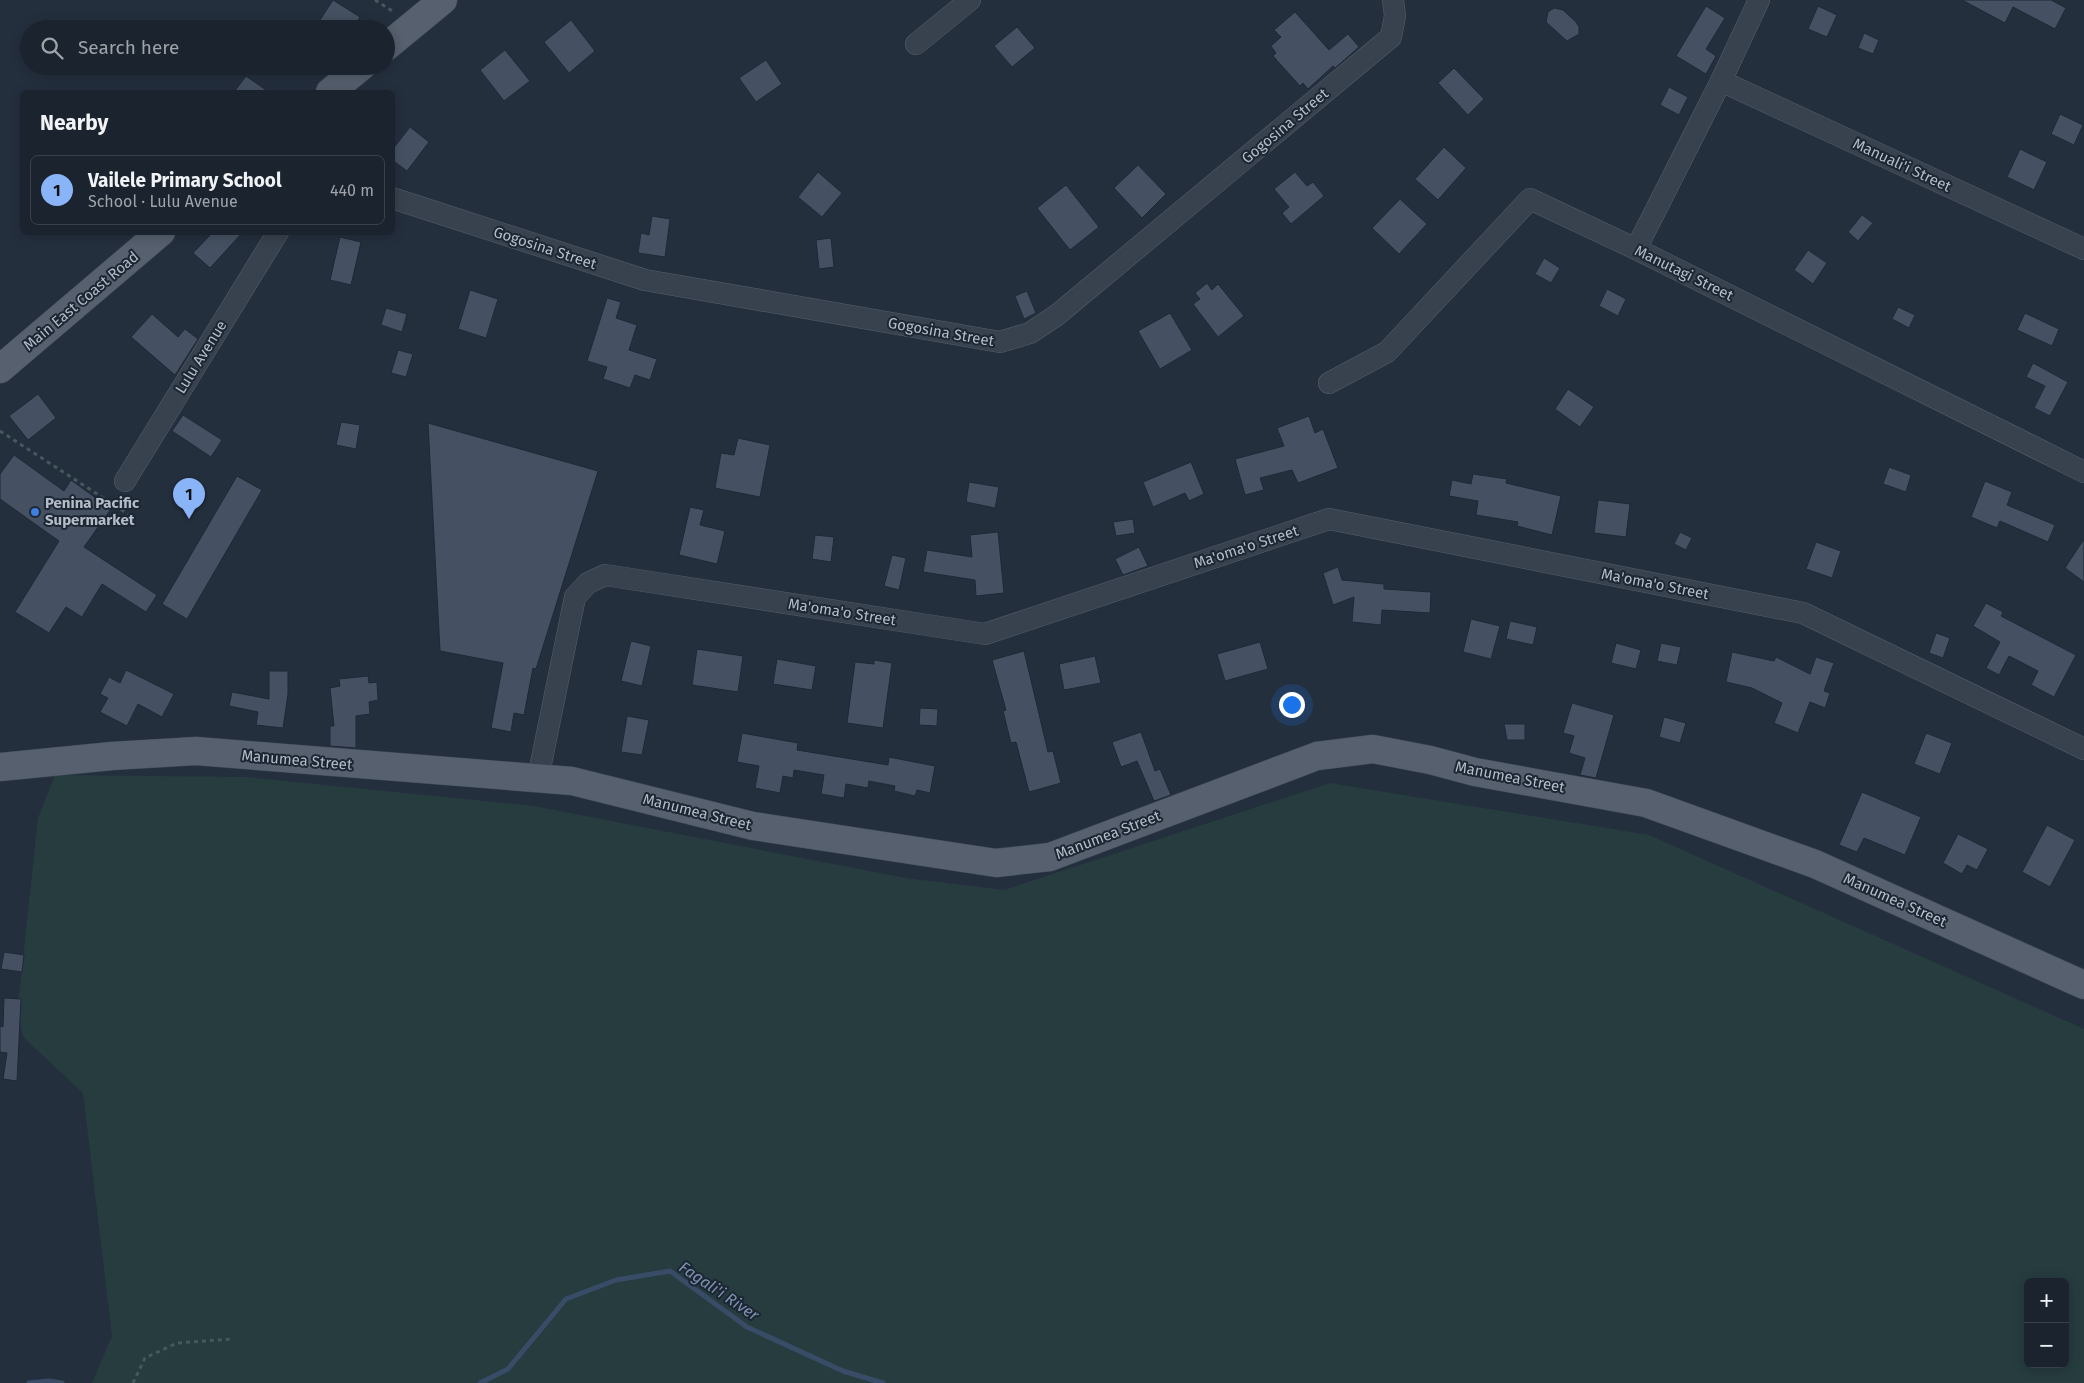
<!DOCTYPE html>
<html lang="en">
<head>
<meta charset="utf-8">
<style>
  body { margin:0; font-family:"Fira Sans",sans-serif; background:#282f3a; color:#f1f3f6 }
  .controls { position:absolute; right:15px; bottom:15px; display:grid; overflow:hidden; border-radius:8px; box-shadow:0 2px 12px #0003 }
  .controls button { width:45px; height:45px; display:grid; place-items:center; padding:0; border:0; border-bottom:1px solid #39404a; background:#1b232e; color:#f1f3f6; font:25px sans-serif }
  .you { position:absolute; left:1291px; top:704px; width:18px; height:18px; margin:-12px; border:4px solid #fff; border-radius:50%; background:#1a73e8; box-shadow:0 0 0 8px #1a73e833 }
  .badge { display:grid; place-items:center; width:32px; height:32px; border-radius:50%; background:#8ab4f8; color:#111; font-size:16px; font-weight:700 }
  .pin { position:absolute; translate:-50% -41px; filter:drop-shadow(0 1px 2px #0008) }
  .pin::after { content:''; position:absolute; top:26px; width:18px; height:15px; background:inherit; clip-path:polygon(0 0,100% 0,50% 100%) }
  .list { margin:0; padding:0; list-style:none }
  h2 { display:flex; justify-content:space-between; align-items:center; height:65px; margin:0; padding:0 20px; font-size:21px }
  h2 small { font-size:16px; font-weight:400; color:#a0a4aa }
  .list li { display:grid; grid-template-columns:32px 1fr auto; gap:15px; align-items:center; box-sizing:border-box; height:70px; margin:0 10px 10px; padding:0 10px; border:1px solid #39404a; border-radius:8px }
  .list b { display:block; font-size:19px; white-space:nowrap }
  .list p { margin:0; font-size:16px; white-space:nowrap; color:#a0a4aa }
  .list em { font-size:16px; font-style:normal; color:#a0a4aa }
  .icon { flex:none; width:28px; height:28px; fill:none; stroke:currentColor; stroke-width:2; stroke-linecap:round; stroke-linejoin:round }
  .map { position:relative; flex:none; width:2084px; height:1383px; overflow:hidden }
  .search { position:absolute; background:#1b232e; box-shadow:0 2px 12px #0003; left:20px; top:20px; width:375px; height:55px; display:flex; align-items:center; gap:12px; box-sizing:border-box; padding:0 18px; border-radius:28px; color:#a0a4aa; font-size:19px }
  .panel { position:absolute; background:#1b232e; box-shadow:0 2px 12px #0003; left:20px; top:90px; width:375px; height:145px; border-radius:8px }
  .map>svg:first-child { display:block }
</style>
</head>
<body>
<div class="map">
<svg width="2084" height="1383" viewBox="0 0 2084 1383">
  <rect width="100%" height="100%" fill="#242f3e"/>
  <path fill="#263c3f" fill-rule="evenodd" d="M 55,775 L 247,777 L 534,806 L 906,878 L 1004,890 L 1330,783 L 1649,835 L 2084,1029 L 2084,1383 L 92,1383 L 112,1336 L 83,1093 L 24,1038 L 17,1015 L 38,818 ZM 2028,1282 L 2065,1282 L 2065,1364 L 2028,1364 Z"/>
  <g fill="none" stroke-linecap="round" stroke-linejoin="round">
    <g stroke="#394c67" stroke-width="5">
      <path d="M 29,1383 L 49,1381 L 62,1383"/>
      <path d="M 480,1383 L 508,1369 L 566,1299 L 616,1280 L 670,1271 L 747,1327 L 843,1371 L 883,1383"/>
    </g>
  </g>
  <g fill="#455162" stroke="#1f2835">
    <path d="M 333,0 L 360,17 L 352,29 L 326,29 L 318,23 Z"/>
    <path d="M 1962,0 L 2051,0 L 2066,8 L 2055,29 L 2013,7 L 2005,23 Z"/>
    <path d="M 1706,6 L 1725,18 L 1706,49 L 1716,56 L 1706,74 L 1676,56 Z"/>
    <path d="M 1818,6 L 1837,15 L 1827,37 L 1808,29 Z"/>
    <path d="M 1554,8 L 1563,10 L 1576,22 L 1579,27 L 1579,34 L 1567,41 L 1546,22 L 1548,12 Z"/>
    <path d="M 1295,12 L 1329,50 L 1348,34 L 1359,47 L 1335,68 L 1333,66 L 1308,89 L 1303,83 L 1300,86 L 1273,56 L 1276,53 L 1271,46 L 1281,37 L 1274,30 Z"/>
    <path d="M 571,20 L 595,51 L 569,73 L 544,42 Z"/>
    <path d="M 1017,27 L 1035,48 L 1012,67 L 994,46 Z"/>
    <path d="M 1864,33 L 1879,40 L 1873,54 L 1858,48 Z"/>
    <path d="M 505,50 L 530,81 L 504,101 L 480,70 Z"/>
    <path d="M 766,60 L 782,84 L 756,102 L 739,78 Z"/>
    <path d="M 1454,68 L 1484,99 L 1468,115 L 1438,83 Z"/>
    <path d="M 246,76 L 269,92 L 234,92 Z"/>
    <path d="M 1669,87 L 1688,97 L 1679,115 L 1660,105 Z"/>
    <path d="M 2060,114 L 2083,125 L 2074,145 L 2051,134 Z"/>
    <path d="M 410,127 L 429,142 L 407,171 L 392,160 L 392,150 Z"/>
    <path d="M 1444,147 L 1466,168 L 1438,200 L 1415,179 Z"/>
    <path d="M 2020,149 L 2047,162 L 2034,190 L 2007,177 Z"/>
    <path d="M 1138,165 L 1166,194 L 1142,218 L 1114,188 Z"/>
    <path d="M 818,172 L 842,193 L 822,217 L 798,197 Z"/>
    <path d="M 1295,172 L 1307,186 L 1313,182 L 1324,196 L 1291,224 L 1282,213 L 1289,207 L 1274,189 Z"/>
    <path d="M 1066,185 L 1099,227 L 1070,250 L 1037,208 Z"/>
    <path d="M 1400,199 L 1427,224 L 1399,254 L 1372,228 Z"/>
    <path d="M 1862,215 L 1873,223 L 1858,241 L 1848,232 Z"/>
    <path d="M 652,216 L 670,219 L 665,257 L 638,253 L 641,233 L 649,235 Z"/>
    <path d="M 213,232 L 243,232 L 210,268 L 193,253 Z"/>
    <path d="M 340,237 L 361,242 L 351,285 L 330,280 Z"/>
    <path d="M 831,238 L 834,267 L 819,269 L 816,240 Z"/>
    <path d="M 1808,250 L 1827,263 L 1813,284 L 1794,270 Z"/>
    <path d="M 1544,258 L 1560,268 L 1551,283 L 1535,274 Z"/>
    <path d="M 1207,283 L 1212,290 L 1218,284 L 1244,316 L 1218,337 L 1193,304 L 1200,299 L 1195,293 Z"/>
    <path d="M 1607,289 L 1626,299 L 1618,316 L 1599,306 Z"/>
    <path d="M 470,290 L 498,299 L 486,338 L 458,329 Z"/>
    <path d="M 1027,291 L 1036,313 L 1024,319 L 1015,296 Z"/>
    <path d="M 607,298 L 621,302 L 616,318 L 637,325 L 629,350 L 657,359 L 650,380 L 635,375 L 630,388 L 603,379 L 607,367 L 587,361 Z"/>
    <path d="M 1898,307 L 1915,315 L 1909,328 L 1892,319 Z"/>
    <path d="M 386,308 L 407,314 L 402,332 L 381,325 Z"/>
    <path d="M 1170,313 L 1192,350 L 1160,369 L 1138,331 Z"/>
    <path d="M 2025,313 L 2059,329 L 2052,346 L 2017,330 Z"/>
    <path d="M 152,314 L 178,337 L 185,329 L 198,339 L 175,375 L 131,337 Z"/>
    <path d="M 398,350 L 413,354 L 406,377 L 391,373 Z"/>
    <path d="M 2033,363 L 2068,382 L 2050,416 L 2034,408 L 2045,386 L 2026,377 Z"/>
    <path d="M 1568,389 L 1594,407 L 1580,427 L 1555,409 Z"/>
    <path d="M 38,394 L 56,418 L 28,440 L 9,416 Z"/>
    <path d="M 183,415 L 222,440 L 211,457 L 172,431 Z"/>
    <path d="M 1309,416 L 1315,433 L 1323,429 L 1338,468 L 1298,483 L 1292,470 L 1260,478 L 1264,490 L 1245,495 L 1235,459 L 1284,446 L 1277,428 Z"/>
    <path d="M 341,422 L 360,425 L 356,449 L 336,445 Z"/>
    <path d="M 428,423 L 598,471 L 536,669 L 533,668 L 524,715 L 514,713 L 511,732 L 491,728 L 503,663 L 440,651 Z"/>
    <path d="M 738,438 L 770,445 L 760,497 L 715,488 L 721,453 L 734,455 Z"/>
    <path d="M 14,455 L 64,491 L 71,480 L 111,509 L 84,547 L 157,595 L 146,612 L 102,584 L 82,617 L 66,607 L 49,633 L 15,612 L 59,541 L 0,499 L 0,474 Z"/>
    <path d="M 1191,462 L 1204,494 L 1189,501 L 1185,493 L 1153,507 L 1143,482 Z"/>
    <path d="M 1889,467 L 1911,475 L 1906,492 L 1883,484 Z"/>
    <path d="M 1473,474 L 1507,479 L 1506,483 L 1561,496 L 1552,535 L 1517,526 L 1518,522 L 1476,515 L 1478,501 L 1449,496 L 1452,480 L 1471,484 Z"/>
    <path d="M 237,476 L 262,490 L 187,619 L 162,604 Z"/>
    <path d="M 1985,481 L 2012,492 L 2007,505 L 2055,525 L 2048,542 L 2000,521 L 1997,528 L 1971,517 Z"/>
    <path d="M 969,482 L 999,487 L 995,508 L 966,502 Z"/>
    <path d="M 1598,500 L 1630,504 L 1626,537 L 1594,533 Z"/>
    <path d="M 690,507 L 704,510 L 700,525 L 725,531 L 717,564 L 679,555 Z"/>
    <path d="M 1133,519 L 1135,533 L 1116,536 L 1113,522 Z"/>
    <path d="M 998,532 L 1004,593 L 976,596 L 975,580 L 923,572 L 927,550 L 972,557 L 970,535 Z"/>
    <path d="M 1680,532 L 1692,538 L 1686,550 L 1674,544 Z"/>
    <path d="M 815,535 L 834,537 L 831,562 L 812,559 Z"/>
    <path d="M 2084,539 L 2084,582 L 2065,568 Z"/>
    <path d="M 1816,542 L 1841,551 L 1832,578 L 1806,569 Z"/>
    <path d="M 1139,547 L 1148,566 L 1123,575 L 1115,559 Z"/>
    <path d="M 892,555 L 906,558 L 899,590 L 884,586 Z"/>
    <path d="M 1338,567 L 1342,580 L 1384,584 L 1384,589 L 1431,592 L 1430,613 L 1382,610 L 1381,625 L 1352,622 L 1354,597 L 1333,605 L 1323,573 Z"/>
    <path d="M 1986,603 L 2003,612 L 2001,616 L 2076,655 L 2054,697 L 2031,685 L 2038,671 L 2009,656 L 1999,675 L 1986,668 L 2000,642 L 1973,626 Z"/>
    <path d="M 1471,619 L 1500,626 L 1491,659 L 1463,652 Z"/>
    <path d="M 1510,621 L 1537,627 L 1533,645 L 1506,639 Z"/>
    <path d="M 1936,633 L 1950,638 L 1943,658 L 1929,653 Z"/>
    <path d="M 631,641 L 651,646 L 642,686 L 621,681 Z"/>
    <path d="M 1260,642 L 1268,669 L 1225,681 L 1217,654 Z"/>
    <path d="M 1616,643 L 1641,650 L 1636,669 L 1611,663 Z"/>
    <path d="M 1661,643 L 1681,647 L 1677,665 L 1657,661 Z"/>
    <path d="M 697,649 L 743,656 L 738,692 L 692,685 Z"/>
    <path d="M 1024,651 L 1048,752 L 1053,751 L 1061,783 L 1029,792 L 1016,742 L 1011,743 L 1003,711 L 1006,710 L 992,660 Z"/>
    <path d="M 1732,652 L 1774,661 L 1776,657 L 1810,674 L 1816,657 L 1834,663 L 1824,691 L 1830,693 L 1825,708 L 1810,702 L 1798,733 L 1774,723 L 1782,703 L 1752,688 L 1726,682 Z"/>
    <path d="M 1095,656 L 1101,683 L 1064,690 L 1059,664 Z"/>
    <path d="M 777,659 L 816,666 L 812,690 L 773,684 Z"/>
    <path d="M 874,660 L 892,663 L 883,728 L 847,723 L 855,662 L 874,664 Z"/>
    <path d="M 126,670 L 174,694 L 162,717 L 138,704 L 127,726 L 100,712 L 108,698 L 100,694 L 109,677 L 120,683 Z"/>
    <path d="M 269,671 L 288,671 L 288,694 L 283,728 L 256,725 L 258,712 L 229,706 L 232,692 L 269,699 Z"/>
    <path d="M 368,676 L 369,683 L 377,682 L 378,700 L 369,702 L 370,714 L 356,716 L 356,748 L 330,746 L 330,726 L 334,726 L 330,688 L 340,686 L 339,679 Z"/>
    <path d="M 1572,703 L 1614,715 L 1596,778 L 1580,775 L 1585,758 L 1569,753 L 1574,736 L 1563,733 Z"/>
    <path d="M 920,708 L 938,709 L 937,726 L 919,725 Z"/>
    <path d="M 627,716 L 649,720 L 642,755 L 621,752 Z"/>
    <path d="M 1664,717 L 1686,723 L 1680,743 L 1659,737 Z"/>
    <path d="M 1504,724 L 1525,724 L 1525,740 L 1507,740 Z"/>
    <path d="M 1141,732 L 1155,771 L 1160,769 L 1171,795 L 1154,801 L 1137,761 L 1121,767 L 1112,742 Z"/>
    <path d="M 742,733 L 798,743 L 797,750 L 888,765 L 889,757 L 935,766 L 930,793 L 917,790 L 915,796 L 894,791 L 895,786 L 869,781 L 868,788 L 846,784 L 844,798 L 821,794 L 824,775 L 794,770 L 793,778 L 783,776 L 780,793 L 755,788 L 759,766 L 737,762 Z"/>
    <path d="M 1926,733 L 1952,743 L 1940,774 L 1914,764 Z"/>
    <path d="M 1862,792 L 1921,817 L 1905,855 L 1864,838 L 1857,852 L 1839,845 Z"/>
    <path d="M 2047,825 L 2075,840 L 2050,887 L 2022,872 Z"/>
    <path d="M 1958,834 L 1988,849 L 1977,870 L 1967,865 L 1962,874 L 1943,863 Z"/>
    <path d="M 4,952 L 24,955 L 22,972 L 1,969 Z"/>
    <path d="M 4,998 L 21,999 L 17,1081 L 3,1079 L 7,1053 L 0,1052 L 0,1026 L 3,1027 Z"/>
  </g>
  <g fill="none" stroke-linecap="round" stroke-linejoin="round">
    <g stroke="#565f6c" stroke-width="22">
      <g id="minor">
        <path d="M 1759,0 L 1721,81 L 2084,249"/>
        <path d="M 916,44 L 970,0"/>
        <path d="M 392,198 L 645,280 L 1000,342 L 1030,333 L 1057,315 L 1391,37 L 1395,16 L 1393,0"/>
        <path d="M 1636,249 L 1721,81"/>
        <path d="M 1329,383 L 1387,352 L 1530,199 L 1636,249 L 2084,472"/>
        <path d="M 125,481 L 278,232"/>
        <path d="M 538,778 L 575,597 L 588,583 L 605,575 L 985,634 L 1329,519 L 1803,613 L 2084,749"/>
      </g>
    </g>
    <g stroke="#414a57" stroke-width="29">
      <g id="major">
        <path d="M 386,47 L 443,0"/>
        <path d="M 330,92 L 362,66"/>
        <path d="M 0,369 L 161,232"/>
        <path d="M 0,767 L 112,756 L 196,751 L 572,781 L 753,826 L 996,863 L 1050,857 L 1317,756 L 1373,749 L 1430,760 L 1475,772 L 1646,803 L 1815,864 L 2084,985"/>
      </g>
    </g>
    <g stroke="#44595c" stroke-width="3" stroke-dasharray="4 4" stroke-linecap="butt">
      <path d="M 375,0 L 394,12"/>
      <path d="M 0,431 L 128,514"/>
      <path d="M 133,1383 L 145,1358 L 177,1343 L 232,1339"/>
    </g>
    <use href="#minor" stroke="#38414e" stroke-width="21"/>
    <use href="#major" stroke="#56606e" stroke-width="28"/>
  </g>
  <circle fill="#3f7fe0" stroke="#1d2633" stroke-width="2" cx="35" cy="512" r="5"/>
  <g text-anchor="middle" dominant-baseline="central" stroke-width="4" stroke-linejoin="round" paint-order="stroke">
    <g font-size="15" fill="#b4bcc9" stroke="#1d2633">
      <text transform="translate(1285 126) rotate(-40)">Gogosina Street</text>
      <text transform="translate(1902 165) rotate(25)">Manuali'i Street</text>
      <text transform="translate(545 248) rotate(18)">Gogosina Street</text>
      <text transform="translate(1684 273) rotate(26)">Manutagi Street</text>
      <text transform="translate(81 301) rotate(-40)">Main East Coast Road</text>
      <text transform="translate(941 332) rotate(10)">Gogosina Street</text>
      <text transform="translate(201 357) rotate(-58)">Lulu Avenue</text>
      <text transform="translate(1246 547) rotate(-18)">Ma'oma'o Street</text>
      <text transform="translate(1655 584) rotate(11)">Ma'oma'o Street</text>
      <text transform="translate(842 612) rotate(9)">Ma'oma'o Street</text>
      <text transform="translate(297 760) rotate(5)">Manumea Street</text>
      <text transform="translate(1510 777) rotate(11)">Manumea Street</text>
      <text transform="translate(697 812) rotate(14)">Manumea Street</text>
      <text transform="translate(1108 835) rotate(-21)">Manumea Street</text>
      <text transform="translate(1895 900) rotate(24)">Manumea Street</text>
    </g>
    <g font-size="15" font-weight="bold" fill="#b4bcc9" stroke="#1d2633" text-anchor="start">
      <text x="45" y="503">Penina Pacific<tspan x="45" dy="17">Supermarket</tspan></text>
    </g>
    <g font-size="16" font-style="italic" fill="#7c92b1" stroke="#1d2633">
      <text transform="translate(719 1291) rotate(34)">Fagali'i River</text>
    </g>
  </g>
</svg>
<div class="controls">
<button>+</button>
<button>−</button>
</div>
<div class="you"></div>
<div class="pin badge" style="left:189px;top:519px">1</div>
<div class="search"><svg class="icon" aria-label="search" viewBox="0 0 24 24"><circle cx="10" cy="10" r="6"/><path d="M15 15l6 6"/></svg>Search here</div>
<section class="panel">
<h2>Nearby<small></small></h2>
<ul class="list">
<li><span class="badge">1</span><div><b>Vailele Primary School</b><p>School · Lulu Avenue</p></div><em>440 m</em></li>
</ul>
</section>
</div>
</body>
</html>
